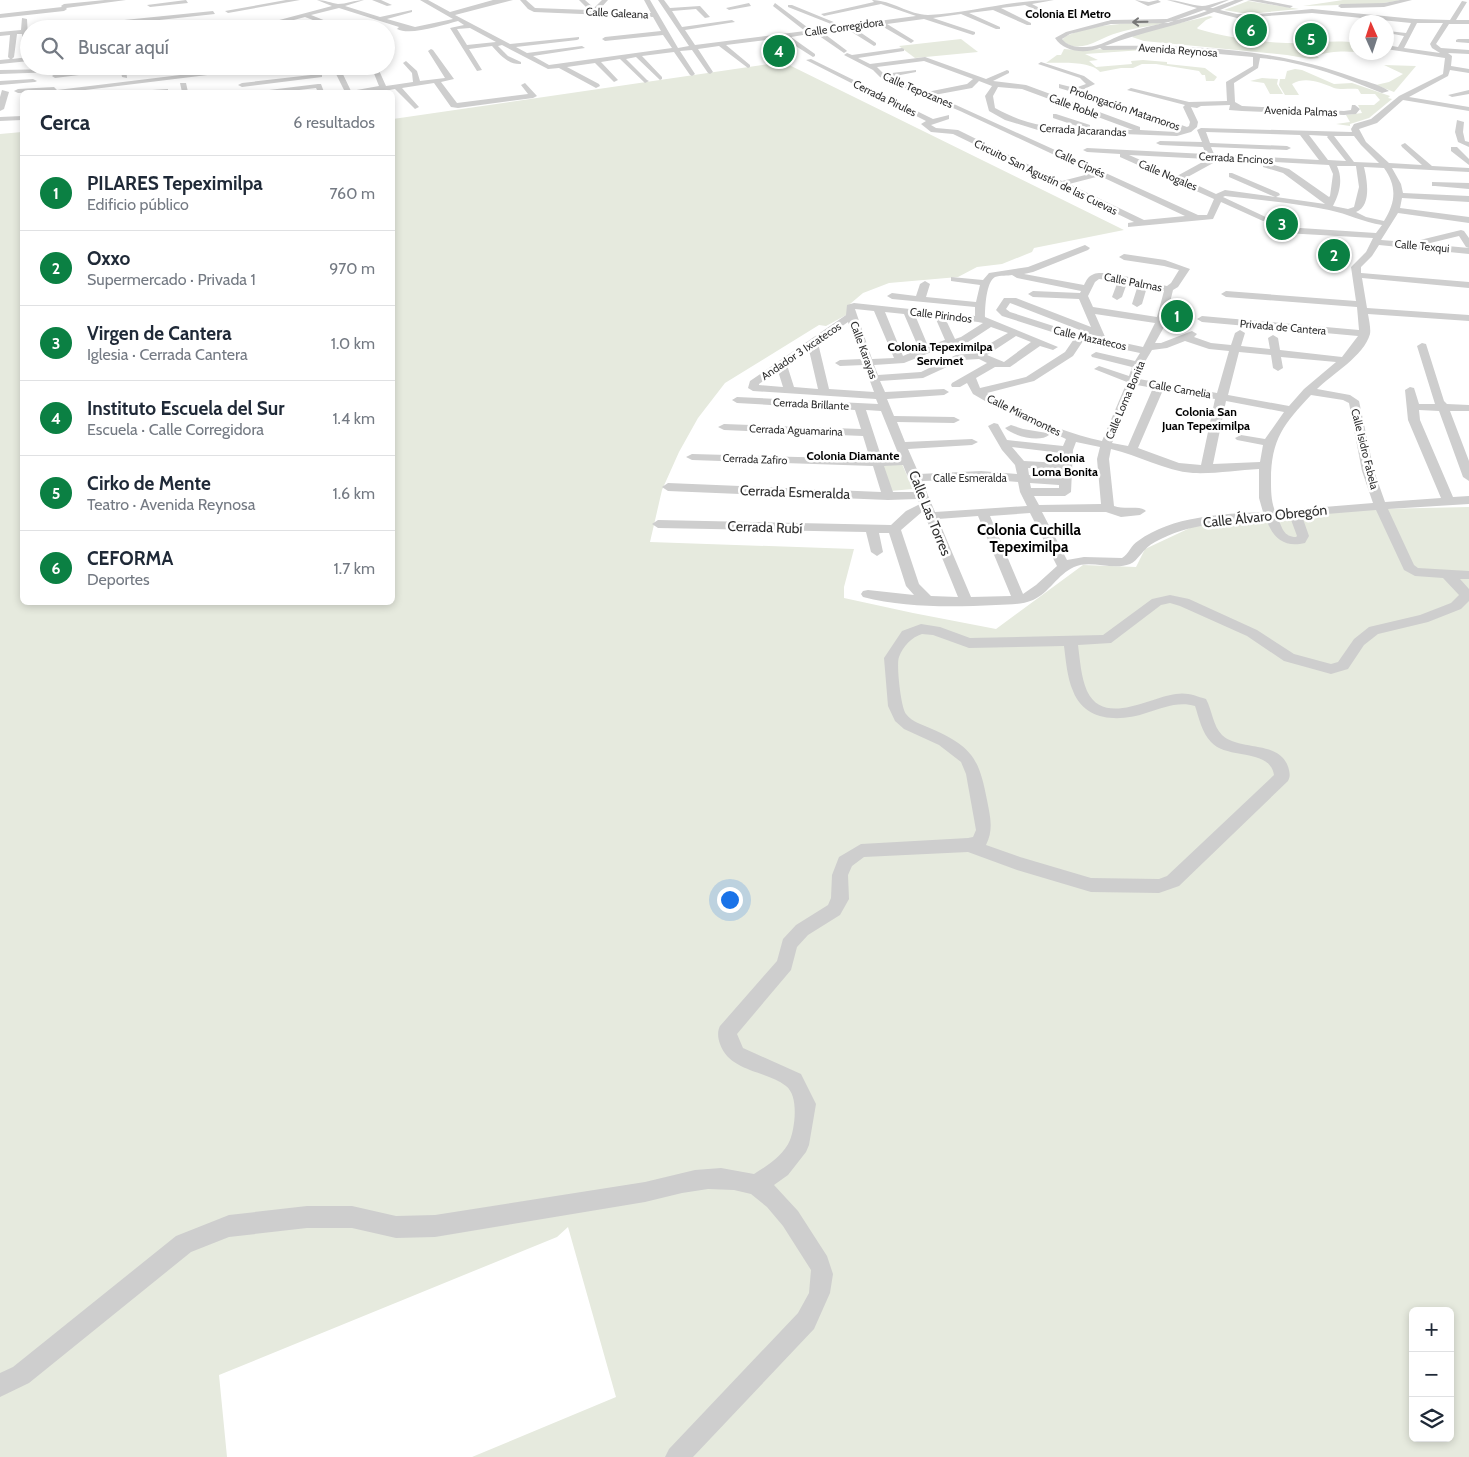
<!DOCTYPE html>
<html lang="es">
<head>
<meta charset="utf-8">
<style>
  body { margin:0; font-family:Cabin,sans-serif; background:#f6f6f7; color:#1f2937 }
  .controls { position:absolute; right:15px; bottom:15px; display:grid; overflow:hidden; border-radius:8px; box-shadow:0 2px 8px #0003 }
  .controls button { width:45px; height:45px; display:grid; place-items:center; padding:0; border:0; border-bottom:1px solid #e0e1e3; background:#fff; color:#1f2937; font:25px sans-serif }
  .compass { position:absolute; left:1349px; top:15px; width:45px; height:45px; border-radius:50%; background:#fff; box-shadow:0 2px 8px #0003; rotate:357deg }
  .you { position:absolute; left:729px; top:899px; width:18px; height:18px; margin:-12px; border:4px solid #fff; border-radius:50%; background:#1a73e8; box-shadow:0 0 0 8px #1a73e833 }
  .badge { display:grid; place-items:center; width:32px; height:32px; border-radius:50%; background:#0b8043; color:#fff; font-size:16px; font-weight:700 }
  .pin { position:absolute; translate:-50% -50%; border:2px solid #fff; box-shadow:0 1px 5px #0006 }
  .list { margin:0; padding:0; list-style:none }
  h2 { display:flex; justify-content:space-between; align-items:center; height:65px; margin:0; padding:0 20px; font-size:21px }
  h2 small { font-size:16px; font-weight:400; color:#747a83 }
  .list li { display:grid; grid-template-columns:32px 1fr auto; gap:15px; align-items:center; box-sizing:border-box; height:75px; padding:0 20px; border-top:1px solid #e0e1e3 }
  .list b { display:block; font-size:19px; white-space:nowrap }
  .list p { margin:0; font-size:16px; white-space:nowrap; color:#747a83 }
  .list em { font-size:16px; font-style:normal; color:#747a83 }
  .icon { flex:none; width:28px; height:28px; fill:none; stroke:currentColor; stroke-width:2; stroke-linecap:round; stroke-linejoin:round }
  .map { position:relative; flex:none; width:1469px; height:1457px; overflow:hidden }
  .search { position:absolute; background:#fff; box-shadow:0 2px 8px #0003; left:20px; top:20px; width:375px; height:55px; display:flex; align-items:center; gap:12px; box-sizing:border-box; padding:0 18px; border-radius:28px; color:#747a83; font-size:19px }
  .panel { position:absolute; background:#fff; box-shadow:0 2px 8px #0003; left:20px; top:90px; width:375px; height:515px; border-radius:8px }
  .map>svg:first-child { display:block }
</style>
</head>
<body>
<div class="map">
<svg width="1469" height="1457" viewBox="0 0 1469 1457">
  <rect width="100%" height="100%" fill="#fff"/>
  <g fill="#e6eade" fill-rule="evenodd">
    <path d="M 1343,0 L 1402,0 L 1378,4 L 1303,6 Z"/>
    <path d="M 1248,1 L 1299,9 L 1248,14 L 1224,10 Z"/>
    <path d="M 1210,16 L 1213,17 L 1206,20 L 1197,28 L 1198,29 C 1224,37 1264,43 1291,43 C 1312,44 1337,39 1356,43 L 1356,52 C 1344,51 1329,51 1317,56 L 1319,58 L 1310,59 L 1287,55 L 1144,41 L 1132,37 L 1136,33 Z"/>
    <path d="M 1167,23 C 1151,26 1133,28 1117,33 C 1099,38 1079,56 1062,40 C 1073,25 1148,20 1167,23 Z"/>
    <path d="M 961,39 L 978,52 L 915,58 L 899,46 Z"/>
    <path d="M 1137,48 L 1169,49 L 1170,52 L 1143,50 L 1085,54 L 1098,60 L 1089,61 L 1096,67 L 1132,64 L 1131,61 L 1143,60 L 1167,62 L 1167,64 L 1205,68 L 1217,77 L 1214,81 L 1206,81 L 1205,75 L 1202,75 L 1199,71 L 1156,64 L 1142,64 L 1133,68 L 1121,68 L 1100,72 C 1091,61 1060,63 1046,63 L 1057,55 L 1061,55 L 1064,49 L 1076,50 Z"/>
    <path d="M 783,62 L 1124,230 L 1034,248 L 1032,252 L 1002,264 L 977,267 L 958,277 L 889,283 L 863,293 L 850,304 L 848,314 L 826,326 L 819,325 L 725,383 L 698,418 L 679,452 L 662,490 L 650,542 L 854,549 L 844,587 L 844,598 L 913,613 L 996,629 L 1083,565 L 1136,567 L 1145,549 L 1192,527 L 1212,523 L 1378,509 L 1469,507 L 1469,1457 L 472,1457 L 616,1397 L 568,1227 L 557,1237 L 219,1375 L 227,1457 L 0,1457 L 0,134 L 22,132 L 22,602 L 392,602 L 393,119 ZM 1413,1311 L 1450,1311 L 1450,1438 L 1413,1438 Z"/>
    <path d="M 1384,65 L 1416,66 L 1394,92 L 1376,85 L 1389,82 L 1403,74 Z"/>
    <path d="M 1295,69 L 1302,70 L 1334,84 L 1352,83 L 1390,96 L 1388,98 L 1392,99 L 1369,118 L 1350,124 L 1350,126 L 1336,124 L 1350,122 L 1346,115 L 1362,113 L 1358,105 L 1374,105 L 1380,100 L 1375,94 L 1361,94 L 1358,89 C 1351,88 1341,90 1334,88 C 1321,83 1306,76 1292,84 L 1299,95 L 1285,95 L 1279,85 L 1280,79 L 1285,79 L 1287,71 Z"/>
    <path d="M 1262,78 L 1278,79 L 1277,84 L 1283,94 L 1270,94 L 1264,83 L 1250,81 Z"/>
    <path d="M 902,464 L 913,489 L 890,491 L 880,466 Z"/>
  </g>
  <g fill="none" stroke-linecap="round" stroke-linejoin="round">
    <g fill="#cecece" fill-rule="evenodd">
      <path d="M 105,0 L 126,0 L 66,8 L 67,9 L 64,11 L 0,18 L 0,14 L 62,7 L 61,6 L 64,4 Z"/>
      <path d="M 186,0 L 188,3 L 150,7 L 147,5 Z"/>
      <path d="M 286,0 L 300,0 L 228,13 L 225,11 Z"/>
      <path d="M 317,0 C 325,0 331,3 338,4 C 346,4 355,0 364,0 L 345,6 L 380,17 L 412,10 L 412,12 L 387,19 L 415,27 L 453,19 L 420,0 L 428,0 L 450,12 L 493,0 L 513,0 L 455,15 L 510,44 L 579,37 L 579,39 L 577,40 L 516,47 L 527,53 L 582,46 L 585,48 L 533,56 L 549,65 L 672,48 L 663,35 L 605,41 L 602,39 L 605,37 L 661,31 L 653,17 L 534,12 L 528,9 L 520,0 L 526,0 L 535,8 L 589,10 L 579,0 L 585,0 L 594,8 L 602,0 L 608,0 L 598,11 L 651,13 L 644,0 L 650,0 L 678,48 L 689,46 L 658,0 L 664,0 L 670,8 L 700,6 L 710,17 L 705,18 L 696,9 L 672,11 L 682,27 L 732,20 L 735,22 L 685,30 L 695,45 L 805,31 L 773,6 L 775,3 L 811,30 L 916,16 L 881,4 L 824,16 L 821,14 L 874,2 L 872,0 C 891,0 910,15 928,15 C 970,13 1011,0 1054,0 L 1032,4 L 1061,19 L 1056,20 L 1025,5 L 1001,8 L 1031,23 L 1031,25 L 1027,25 L 993,10 L 969,13 L 1000,27 L 1000,29 L 996,29 L 961,14 L 933,18 L 975,32 L 975,34 L 973,35 L 924,19 L 887,24 L 913,40 L 914,41 L 911,43 L 880,25 L 854,28 L 876,43 L 876,45 L 874,46 L 847,29 L 822,32 L 846,50 L 847,51 L 844,53 L 815,33 L 791,37 L 815,54 L 815,56 L 813,57 L 783,38 L 726,45 L 750,65 L 750,67 L 748,68 L 719,46 L 698,49 L 713,72 L 710,74 L 708,73 L 692,50 L 680,51 L 695,74 L 692,76 L 690,75 L 674,52 L 642,56 L 662,77 L 662,79 L 660,80 L 636,57 L 626,59 L 647,80 L 649,81 L 645,83 L 620,59 L 601,62 L 618,80 L 614,82 L 595,63 L 567,67 L 599,84 L 600,86 L 596,88 L 559,68 L 548,69 L 502,45 L 498,46 L 508,56 L 521,62 L 521,64 C 509,65 500,55 492,46 L 469,49 L 482,70 L 477,71 L 450,28 L 464,25 L 458,21 C 443,25 410,36 397,29 L 399,27 L 339,8 L 311,15 L 346,29 L 336,29 L 305,17 L 268,27 L 234,29 L 268,23 L 332,6 ZM 470,28 L 496,42 L 467,45 L 457,29 Z"/>
      <path d="M 372,0 L 381,0 L 392,5 L 387,6 Z"/>
      <path d="M 1135,0 L 1149,2 L 1158,0 L 1161,2 L 1148,6 Z"/>
      <path d="M 1167,0 C 1179,0 1190,5 1202,6 C 1211,6 1220,0 1229,0 L 1210,8 L 1213,8 L 1235,0 L 1244,0 L 1220,10 L 1237,14 L 1258,14 L 1312,9 L 1415,19 L 1450,20 L 1462,1 L 1467,2 L 1456,20 L 1469,20 L 1469,24 L 1449,24 L 1436,44 L 1441,48 L 1469,50 L 1469,54 L 1448,53 L 1452,56 L 1451,66 L 1469,69 L 1469,73 L 1450,70 L 1448,76 L 1409,97 L 1469,107 L 1469,111 L 1403,100 L 1377,123 L 1359,129 L 1366,142 L 1389,163 L 1422,165 L 1402,147 L 1401,145 L 1405,143 L 1432,166 L 1469,168 L 1469,172 L 1392,168 L 1401,184 L 1403,193 L 1469,196 L 1469,202 L 1402,198 L 1400,208 L 1469,217 L 1469,223 L 1398,213 L 1381,240 L 1420,243 L 1420,240 L 1461,230 L 1464,231 L 1469,238 L 1469,248 L 1466,247 L 1459,236 L 1426,244 L 1469,248 L 1469,254 L 1379,245 L 1372,256 L 1361,267 L 1361,273 L 1469,282 L 1469,288 L 1362,278 L 1367,308 L 1469,315 L 1469,321 L 1368,314 C 1369,320 1371,329 1370,334 C 1364,356 1332,374 1317,389 L 1350,395 L 1359,401 L 1374,471 L 1385,502 L 1441,498 L 1408,420 L 1405,390 L 1410,387 L 1414,388 L 1419,404 L 1435,404 L 1417,346 L 1422,343 L 1426,344 L 1444,401 L 1447,404 L 1469,405 L 1469,411 L 1450,411 L 1469,461 L 1469,481 L 1463,477 L 1439,411 L 1419,410 L 1420,420 L 1453,497 L 1469,496 L 1469,504 L 1388,509 L 1414,565 L 1418,568 L 1469,571 L 1469,579 L 1460,579 L 1469,589 L 1469,601 L 1461,609 L 1428,622 L 1378,634 L 1364,645 L 1348,669 L 1331,674 L 1284,661 L 1247,636 L 1180,606 L 1170,603 L 1161,605 L 1111,643 L 1078,645 C 1080,660 1081,677 1087,691 C 1104,727 1150,697 1176,694 C 1187,692 1196,696 1206,699 C 1212,710 1213,726 1222,735 C 1240,752 1282,739 1289,770 C 1290,775 1290,777 1288,781 L 1179,886 L 1159,893 L 1091,892 L 1017,870 L 968,852 L 864,857 L 852,866 L 848,875 L 849,899 L 840,915 L 808,935 L 797,947 L 791,970 L 737,1034 L 743,1048 L 801,1074 L 816,1104 L 809,1145 L 806,1152 L 788,1175 L 774,1185 L 798,1211 L 827,1256 L 833,1274 L 830,1293 L 814,1329 L 693,1457 L 665,1457 L 669,1449 L 798,1313 L 809,1293 L 811,1270 L 783,1226 L 767,1207 L 751,1194 L 734,1190 L 708,1189 L 682,1193 L 645,1202 L 435,1237 L 396,1238 L 352,1228 L 307,1228 L 229,1237 L 191,1252 L 29,1383 L 0,1397 L 0,1373 L 13,1367 L 176,1236 L 229,1215 L 307,1206 L 352,1206 L 396,1216 L 435,1215 L 645,1182 L 695,1170 L 721,1168 L 754,1174 C 767,1166 784,1155 790,1140 C 795,1127 799,1096 786,1086 C 765,1070 730,1072 720,1044 C 718,1038 717,1032 720,1026 L 777,961 L 783,939 L 796,925 L 828,905 L 831,898 L 832,875 L 839,857 L 861,844 L 968,838 L 973,837 L 976,830 L 966,774 L 961,762 L 939,745 L 904,729 L 895,721 L 888,706 L 884,658 L 902,631 L 921,624 L 940,627 L 970,638 L 1103,635 L 1152,599 L 1170,595 L 1189,599 L 1257,630 L 1294,654 L 1331,664 L 1338,662 L 1354,639 L 1369,627 L 1420,615 L 1451,603 L 1459,595 L 1443,578 L 1415,576 L 1404,570 L 1376,510 L 1302,516 L 1309,536 L 1305,543 C 1284,548 1273,538 1266,519 C 1228,522 1189,523 1155,542 C 1143,548 1138,561 1130,564 C 1112,571 1091,559 1074,567 C 1058,574 1049,593 1033,600 C 1021,605 1009,604 996,605 C 953,607 905,608 863,597 L 861,594 L 863,591 L 868,590 L 914,595 L 906,586 L 889,533 L 879,533 L 883,552 L 877,556 L 871,552 L 866,532 L 658,528 L 652,524 L 658,520 L 891,525 L 906,511 L 920,504 L 917,499 L 888,500 L 668,491 L 662,487 L 668,483 L 881,492 L 873,466 L 692,460 L 686,457 L 692,454 L 870,459 L 863,436 L 724,430 L 718,427 L 724,424 L 861,429 L 855,410 L 737,403 L 732,400 L 737,397 L 878,404 L 876,399 L 753,391 L 748,388 L 750,381 L 846,315 L 847,305 L 854,303 L 975,316 L 975,307 L 892,299 L 887,296 L 892,293 L 916,296 L 920,284 L 925,281 L 930,284 L 926,297 L 976,302 L 980,285 L 951,281 L 951,277 L 983,280 L 989,273 L 1028,267 L 1085,245 L 1090,248 L 1088,250 L 1033,272 L 1024,274 L 1084,285 C 1086,281 1088,276 1094,274 C 1105,269 1153,283 1167,286 L 1171,283 L 1179,270 L 1164,266 L 1124,260 L 1119,257 L 1124,254 L 1165,260 L 1190,269 L 1178,287 L 1173,290 L 1164,327 L 1155,343 L 1161,343 L 1192,331 L 1197,334 L 1194,337 L 1211,343 L 1231,345 L 1235,333 L 1240,330 L 1245,333 L 1241,346 L 1270,349 L 1268,338 L 1273,335 L 1278,338 L 1280,350 L 1342,357 L 1358,336 L 1202,322 L 1197,319 L 1202,316 L 1359,330 L 1357,307 L 1226,297 L 1221,294 L 1226,291 L 1356,301 L 1351,267 L 1366,252 L 1373,238 L 1285,233 L 1281,230 L 1285,227 L 1376,233 L 1382,225 C 1363,222 1348,214 1329,210 C 1295,203 1260,200 1225,196 L 1223,197 L 1270,219 L 1263,221 L 1221,202 L 1213,219 L 1128,227 L 1128,223 L 1134,222 L 953,134 L 931,132 L 921,124 L 926,121 L 806,60 L 811,59 L 933,119 L 949,115 L 949,119 L 931,125 L 936,128 L 958,130 L 1062,181 L 1093,173 L 960,111 L 880,77 L 873,70 L 844,55 L 847,53 L 852,55 L 902,48 L 904,49 L 904,51 L 858,58 L 870,64 L 925,57 L 986,79 L 1007,70 L 1009,71 L 1009,73 L 993,81 L 1026,85 L 1140,127 L 1140,130 L 1176,132 L 1180,130 L 1075,93 L 1069,94 L 1069,91 L 1059,88 L 1059,84 L 1075,88 L 1086,84 L 1080,78 L 1038,64 L 1041,62 L 1084,76 L 1095,84 L 1082,90 L 1187,127 L 1189,126 L 1190,122 L 1183,107 L 1185,105 L 1127,90 L 1131,88 L 1189,102 L 1227,101 L 1226,82 L 1253,66 L 1253,57 L 1162,49 L 1103,50 L 1100,48 C 1085,54 1064,52 1055,38 L 1066,32 L 1111,20 L 1167,19 L 1197,8 ZM 1204,10 L 1207,11 C 1181,21 1152,24 1126,33 C 1115,37 1104,44 1094,46 C 1084,48 1068,48 1062,39 L 1070,34 L 1111,24 L 1168,23 ZM 1214,12 L 1237,18 L 1312,13 L 1411,23 L 1406,33 L 1388,31 L 1388,33 L 1404,36 L 1398,47 L 1386,45 L 1386,49 L 1445,58 L 1443,74 L 1399,96 L 1371,119 L 1354,124 L 1351,129 L 1352,132 L 1201,128 L 1197,130 L 1202,142 L 1160,141 L 1156,143 L 1160,145 L 1203,147 L 1206,154 L 1087,148 L 1083,150 L 1087,152 L 1120,154 L 1120,157 L 1214,199 L 1207,215 L 1198,215 L 934,95 L 972,88 L 979,81 L 992,86 L 985,96 L 989,111 L 1005,120 L 1041,131 L 1177,136 L 1191,132 L 1197,127 L 1198,122 L 1191,107 L 1197,108 L 1201,106 L 1230,105 L 1229,110 L 1242,111 L 1344,115 L 1356,114 L 1360,109 L 1355,105 L 1352,105 L 1351,110 L 1344,111 L 1242,106 L 1235,102 L 1234,83 L 1258,68 L 1260,58 C 1304,62 1342,77 1382,93 L 1389,91 C 1379,84 1364,81 1353,77 C 1275,48 1188,45 1105,46 C 1141,32 1178,26 1214,12 ZM 1417,23 L 1443,23 L 1430,44 L 1432,48 L 1440,53 L 1404,48 ZM 924,61 L 973,79 L 967,84 L 927,92 L 890,77 L 916,72 L 916,70 L 884,74 L 877,67 ZM 998,87 L 1022,89 L 1133,130 L 1090,128 L 1090,125 L 1056,114 L 1053,114 L 1053,118 L 1083,128 C 1047,127 1028,126 995,108 L 993,96 ZM 1206,132 L 1300,135 L 1319,160 L 1214,154 L 1211,147 L 1287,150 L 1291,148 L 1287,146 L 1210,143 ZM 1309,135 L 1328,136 L 1327,137 L 1346,161 L 1328,160 ZM 1334,136 L 1354,136 L 1361,145 L 1379,163 L 1354,162 ZM 1129,155 L 1208,159 L 1177,176 ZM 1216,159 L 1329,165 L 1333,174 L 1330,196 L 1329,197 L 1289,169 L 1266,163 L 1263,163 L 1263,167 L 1283,173 L 1325,204 L 1276,197 L 1280,195 L 1279,193 L 1232,173 L 1229,173 L 1229,177 L 1275,197 L 1225,190 L 1216,194 L 1184,179 L 1215,162 ZM 1337,166 L 1356,166 L 1359,187 L 1354,207 L 1348,209 L 1333,206 C 1340,193 1343,179 1337,166 ZM 1364,167 L 1384,168 C 1397,186 1396,202 1384,221 L 1366,217 L 1356,212 C 1372,206 1367,179 1364,167 ZM 1100,176 L 1185,216 L 1144,220 L 1069,184 ZM 1012,275 L 1017,278 L 1081,291 L 1080,293 L 1033,291 L 1028,294 L 1033,297 L 1079,299 L 1091,327 L 1016,298 L 1004,298 L 996,310 L 1002,316 L 1074,339 L 1065,352 L 1026,377 L 980,388 L 976,378 L 995,367 L 1010,367 L 1040,346 L 1053,350 L 1058,347 L 985,317 C 985,308 986,282 995,277 C 1000,275 1008,276 1012,275 ZM 1099,279 L 1118,281 L 1112,297 L 1117,300 L 1122,297 L 1127,283 L 1138,285 L 1132,304 L 1137,307 L 1142,304 L 1147,287 L 1164,291 L 1157,317 L 1093,307 L 1088,296 L 1095,282 ZM 1010,303 L 1095,336 L 1095,337 L 1072,332 L 1010,312 L 1006,309 ZM 855,309 L 874,311 L 894,358 L 872,359 ZM 885,312 L 904,314 L 919,349 L 903,356 ZM 1095,314 L 1155,323 L 1143,347 L 1106,339 ZM 915,315 L 935,317 L 945,340 L 928,346 ZM 945,318 L 978,322 L 983,323 L 961,337 L 955,339 ZM 848,322 L 862,359 L 840,360 L 835,363 L 840,366 L 864,365 L 874,392 L 829,389 L 818,343 ZM 991,327 L 1008,333 L 979,350 L 977,353 L 956,355 L 921,372 L 878,375 L 874,365 L 904,363 L 944,347 L 968,342 ZM 1016,336 L 1031,342 L 1004,362 L 987,355 ZM 1083,341 L 1140,353 L 1135,361 L 1096,352 L 1091,355 L 1092,357 L 1132,367 L 1129,376 L 1099,366 L 1094,369 L 1127,382 L 1102,441 C 1063,433 1021,414 987,393 L 1034,381 L 1073,356 ZM 1185,341 L 1209,349 L 1229,351 L 1217,393 L 1139,379 L 1143,365 L 1152,350 L 1167,348 ZM 809,350 L 818,389 L 794,387 L 787,365 ZM 1239,352 L 1271,355 L 1273,368 L 1278,371 L 1283,368 L 1281,357 L 1336,362 L 1304,389 L 1289,406 L 1228,395 ZM 979,359 L 987,363 L 952,383 L 951,385 L 952,387 L 960,387 L 967,383 L 973,394 L 992,405 L 1066,439 L 1063,446 L 1007,440 L 998,424 L 994,423 L 988,426 L 1002,450 L 1015,465 L 1017,474 L 981,471 L 919,474 L 908,449 L 972,445 L 978,442 L 972,439 L 905,442 L 897,422 L 954,423 L 960,420 L 954,417 L 894,416 L 887,399 L 944,395 L 949,392 L 944,389 L 885,392 L 880,381 L 923,378 L 962,360 ZM 778,371 L 783,387 L 759,385 L 759,384 ZM 1137,385 L 1153,388 L 1128,446 L 1112,443 ZM 1163,390 L 1215,399 L 1201,465 L 1179,463 L 1138,448 ZM 1311,395 L 1343,400 L 1349,403 L 1362,471 L 1373,503 L 1275,511 C 1271,501 1271,490 1271,480 C 1271,439 1284,424 1311,395 ZM 1226,401 L 1284,412 L 1265,439 L 1241,435 L 1235,438 L 1237,440 L 1263,445 L 1260,462 L 1213,464 ZM 866,410 L 881,411 L 900,458 L 882,459 ZM 1076,442 L 1100,447 L 1097,459 L 1101,504 L 1039,505 L 1034,496 L 1065,496 L 1071,492 L 1073,450 ZM 1012,447 L 1061,453 L 1061,463 L 1024,461 ZM 1111,449 C 1138,455 1165,471 1193,473 C 1215,474 1238,470 1259,469 L 1259,498 L 1263,512 C 1222,514 1172,516 1138,541 C 1131,545 1129,554 1122,558 L 1084,557 L 1067,560 L 1042,512 L 1106,512 L 1121,517 L 1140,515 L 1146,511 C 1140,505 1125,510 1114,506 L 1109,459 ZM 903,465 L 914,492 L 893,492 L 884,466 ZM 1028,468 L 1060,470 L 1060,478 L 1029,475 ZM 981,479 L 1018,482 L 1020,492 L 1027,506 L 935,512 L 922,481 ZM 1030,483 L 1059,485 L 1059,488 L 1031,488 ZM 923,511 L 958,597 L 931,596 L 919,584 L 901,530 ZM 1030,513 L 1057,566 L 1036,585 L 1023,594 L 990,516 ZM 978,516 L 1011,596 L 971,597 L 938,519 ZM 1290,517 L 1297,536 L 1296,537 C 1284,537 1282,528 1278,518 ZM 922,634 L 933,635 L 969,648 L 1064,646 C 1066,661 1067,677 1073,691 C 1085,722 1120,722 1146,713 C 1163,708 1178,701 1195,706 C 1199,718 1202,733 1211,742 C 1227,760 1270,748 1274,775 L 1167,876 L 1159,879 L 1091,878 L 1020,857 L 986,845 C 994,829 990,816 987,800 C 979,758 972,747 932,729 C 923,725 912,722 906,714 C 901,708 896,664 899,657 C 903,646 912,637 922,634 Z"/>
      <path d="M 1247,0 L 1262,0 L 1293,6 L 1290,8 Z"/>
      <path d="M 1400,0 L 1412,0 L 1384,7 L 1341,8 L 1338,6 L 1341,4 L 1384,3 Z"/>
      <path d="M 749,3 L 751,6 L 729,10 L 726,8 Z"/>
      <path d="M 788,5 L 792,5 L 836,23 L 831,24 L 788,7 Z"/>
      <path d="M 213,11 L 215,14 L 76,29 L 62,28 L 65,26 Z"/>
      <path d="M 22,18 L 27,19 L 29,56 L 26,57 L 23,55 L 22,34 L 17,34 L 14,57 L 12,59 L 29,57 L 29,61 L 0,64 L 0,60 L 10,59 L 8,57 L 10,35 L 0,36 L 0,32 L 21,30 Z"/>
      <path d="M 1458,39 L 1469,39 L 1469,43 L 1456,42 L 1456,40 Z"/>
      <path d="M 431,49 L 433,50 L 454,79 L 441,82 L 457,103 L 528,94 L 521,85 L 525,83 L 537,96 L 533,98 L 458,108 L 451,107 L 434,83 L 402,88 L 419,107 L 415,109 L 395,89 L 384,91 L 345,92 L 332,66 L 339,66 L 351,91 L 379,86 L 371,66 L 377,66 L 386,86 L 413,82 L 412,73 L 403,63 L 406,61 L 417,71 L 420,81 L 445,78 L 428,51 Z"/>
      <path d="M 120,66 L 126,66 L 127,78 L 122,77 Z"/>
      <path d="M 238,68 L 241,70 L 240,71 L 69,92 L 18,93 L 14,91 L 18,89 L 54,87 L 57,90 Z"/>
      <path d="M 58,69 L 58,71 L 56,72 L 0,74 L 0,70 Z"/>
      <path d="M 101,69 L 104,71 L 103,72 L 55,78 L 52,76 L 55,74 Z"/>
      <path d="M 320,74 L 322,75 L 322,77 L 242,87 L 238,85 L 242,83 Z"/>
      <path d="M 33,79 L 37,81 L 35,82 L 0,85 L 0,81 Z"/>
      <path d="M 180,83 L 186,83 L 188,92 L 182,92 Z"/>
      <path d="M 318,84 L 321,84 L 324,92 L 318,92 L 316,88 L 282,92 L 265,92 L 269,90 Z"/>
      <path d="M 168,89 L 168,92 L 148,92 L 152,90 Z"/>
      <path d="M 2,90 L 9,92 L 4,109 L 0,111 L 0,97 Z"/>
      <path d="M 1469,90 L 1469,94 L 1452,97 L 1448,95 Z"/>
      <path d="M 22,116 L 22,120 L 0,121 L 0,117 Z"/>
      <path d="M 1457,120 L 1464,122 L 1463,132 L 1465,141 L 1469,142 L 1469,147 L 1458,142 L 1455,132 Z"/>
      <path d="M 1451,147 L 1457,147 L 1469,159 L 1469,165 L 1451,151 Z"/>
      <path d="M 1432,182 L 1469,183 L 1469,189 L 1435,186 L 1432,186 Z"/>
      <path d="M 1011,425 L 1023,429 L 1047,433 L 1049,435 C 1040,443 1013,436 1005,428 Z"/>
    </g>
  </g>
  <defs><path id="oneway-shaft" d="M-6 0H5M1.5-3L5.5 0L1.5 3" fill="none" stroke-width="1.6" stroke-linecap="round" stroke-linejoin="round" transform="scale(1.25)"/></defs>
  <use stroke="#787878" href="#oneway-shaft" transform="translate(1140 22) rotate(179)"/>
  <g text-anchor="middle" dominant-baseline="central" stroke-width="5" stroke-linejoin="round" paint-order="stroke">
    <g font-size="11" fill="#313131" stroke="#fff">
      <text transform="translate(617 13) rotate(3)">Calle Galeana</text>
      <text transform="translate(844 27) rotate(-8)">Calle Corregidora</text>
      <text transform="translate(1178 50) rotate(4)">Avenida Reynosa</text>
      <text transform="translate(918 90) rotate(23)">Calle Tepozanes</text>
      <text transform="translate(885 98) rotate(26)">Cerrada Pirules</text>
      <text transform="translate(1074 106) rotate(20)">Calle Roble</text>
      <text transform="translate(1125 108) rotate(19)">Prolongación Matamoros</text>
      <text transform="translate(1301 111) rotate(2)">Avenida Palmas</text>
      <text transform="translate(1083 130) rotate(3)">Cerrada Jacarandas</text>
      <text transform="translate(1236 158) rotate(3)">Cerrada Encinos</text>
      <text transform="translate(1080 163) rotate(25)">Calle Ciprés</text>
      <text transform="translate(1168 175) rotate(23)">Calle Nogales</text>
      <text transform="translate(1046 177) rotate(26)">Circuito San Agustín de las Cuevas</text>
      <text transform="translate(1422 246) rotate(5)">Calle Texqui</text>
      <text transform="translate(1133 282) rotate(11)">Calle Palmas</text>
      <text transform="translate(941 315) rotate(7)">Calle Pirindos</text>
      <text transform="translate(1283 327) rotate(5)">Privada de Cantera</text>
      <text transform="translate(1090 338) rotate(13)">Calle Mazatecos</text>
      <text transform="translate(864 350) rotate(70)">Calle Karayas</text>
      <text transform="translate(801 351) rotate(-34)">Andador 3 Ixcatecos</text>
      <text transform="translate(1180 389) rotate(10)">Calle Camelia</text>
      <text transform="translate(1125 400) rotate(-67)">Calle Loma Bonita</text>
      <text transform="translate(811 404) rotate(3)">Cerrada Brillante</text>
      <text transform="translate(1024 415) rotate(26)">Calle Miramontes</text>
      <text transform="translate(796 430) rotate(2)">Cerrada Aguamarina</text>
      <text transform="translate(1365 449) rotate(76)">Calle Isidro Fabela</text>
      <text transform="translate(755 459) rotate(2)">Cerrada Zafiro</text>
      <text x="970" y="478">Calle Esmeralda</text>
    </g>
    <g font-size="12" font-weight="bold" fill="#000" stroke="#fff">
      <text x="1068" y="13">Colonia El Metro</text>
      <text x="940" y="346">Colonia Tepeximilpa<tspan x="940" dy="14">Servimet</tspan></text>
      <text x="1206" y="411">Colonia San<tspan x="1206" dy="14">Juan Tepeximilpa</tspan></text>
      <text x="853" y="455">Colonia Diamante</text>
      <text x="1065" y="457">Colonia<tspan x="1065" dy="14">Loma Bonita</tspan></text>
    </g>
    <g font-size="14" fill="#313131" stroke="#fff">
      <text transform="translate(795 492) rotate(2)">Cerrada Esmeralda</text>
      <text transform="translate(930 513) rotate(68)">Calle Las Torres</text>
      <text transform="translate(1265 516) rotate(-6)">Calle Álvaro Obregón</text>
      <text transform="translate(765 527) rotate(2)">Cerrada Rubí</text>
    </g>
    <g font-size="15" font-weight="bold" fill="#000" stroke="#fff">
      <text x="1029" y="530">Colonia Cuchilla<tspan x="1029" dy="17">Tepeximilpa</tspan></text>
    </g>
  </g>
</svg>
<div class="controls">
<button>+</button>
<button>−</button>
<button><svg class="icon" aria-label="layers" viewBox="0 0 24 24"><path d="M12 4l9 5-9 5-9-5zM3 14l9 5 9-5"/></svg></button>
</div>
<svg class="compass" viewBox="-18 -18 36 36"><path d="M0-13l5 13h-10z" fill="#e53935"/><path d="M0 13l5-13h-10z" fill="#747a83"/></svg>
<div class="you"></div>
<div class="pin badge" style="left:1177px;top:316px">1</div>
<div class="pin badge" style="left:1334px;top:255px">2</div>
<div class="pin badge" style="left:1282px;top:224px">3</div>
<div class="pin badge" style="left:779px;top:51px">4</div>
<div class="pin badge" style="left:1311px;top:39px">5</div>
<div class="pin badge" style="left:1251px;top:30px">6</div>
<div class="search"><svg class="icon" aria-label="search" viewBox="0 0 24 24"><circle cx="10" cy="10" r="6"/><path d="M15 15l6 6"/></svg>Buscar aquí</div>
<section class="panel">
<h2>Cerca<small>6 resultados</small></h2>
<ul class="list">
<li><span class="badge">1</span><div><b>PILARES Tepeximilpa</b><p>Edificio público</p></div><em>760 m</em></li>
<li><span class="badge">2</span><div><b>Oxxo</b><p>Supermercado · Privada 1</p></div><em>970 m</em></li>
<li><span class="badge">3</span><div><b>Virgen de Cantera</b><p>Iglesia · Cerrada Cantera</p></div><em>1.0 km</em></li>
<li><span class="badge">4</span><div><b>Instituto Escuela del Sur</b><p>Escuela · Calle Corregidora</p></div><em>1.4 km</em></li>
<li><span class="badge">5</span><div><b>Cirko de Mente</b><p>Teatro · Avenida Reynosa</p></div><em>1.6 km</em></li>
<li><span class="badge">6</span><div><b>CEFORMA</b><p>Deportes</p></div><em>1.7 km</em></li>
</ul>
</section>
</div>
</body>
</html>
